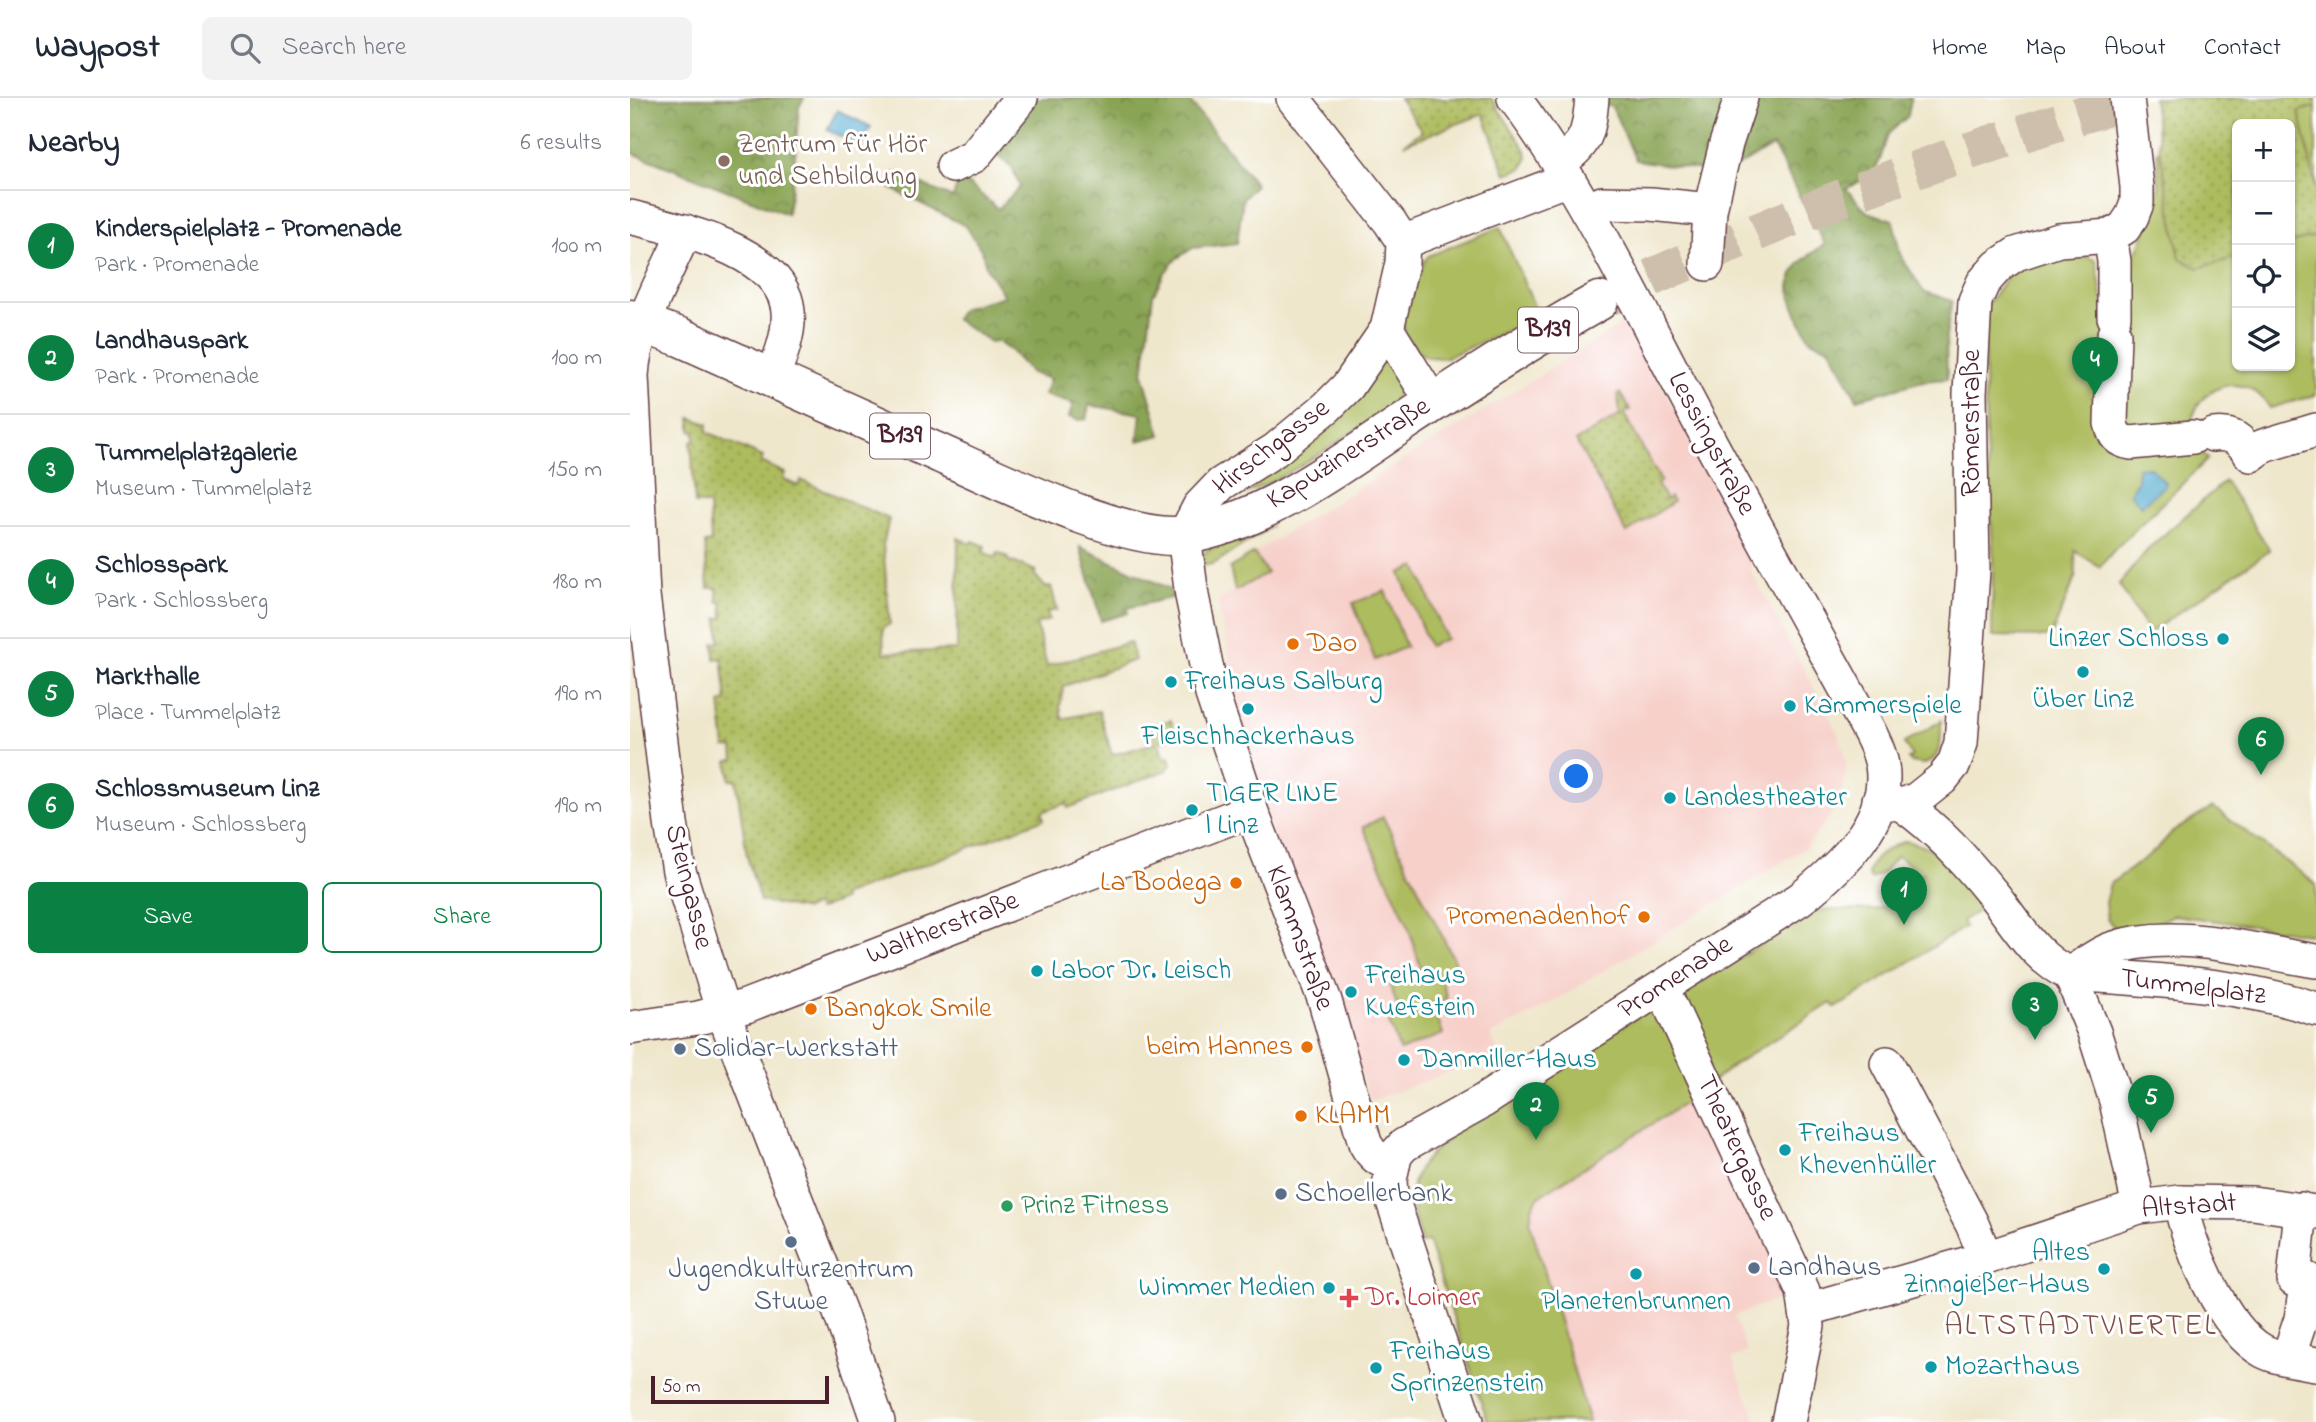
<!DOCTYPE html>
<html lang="en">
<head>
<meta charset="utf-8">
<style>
  body { margin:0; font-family:"Indie Flower",sans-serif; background:#f2f2f3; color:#1f2937 }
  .controls { position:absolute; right:21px; top:21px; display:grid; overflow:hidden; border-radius:10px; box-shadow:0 2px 5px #0004 }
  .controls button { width:63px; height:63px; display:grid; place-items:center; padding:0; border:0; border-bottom:2px solid #e0e1e3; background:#fff; color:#1f2937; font:35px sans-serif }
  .scale { position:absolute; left:21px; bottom:18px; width:178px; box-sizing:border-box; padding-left:7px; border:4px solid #4a1f2b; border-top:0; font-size:19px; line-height:24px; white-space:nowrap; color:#4a1f2b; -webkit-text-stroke:5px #fff; paint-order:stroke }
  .you { position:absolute; left:947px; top:679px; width:24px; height:24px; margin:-18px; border:5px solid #fff; border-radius:50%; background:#1a73e8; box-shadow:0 0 0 10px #1a73e833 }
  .badge { display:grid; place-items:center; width:46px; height:46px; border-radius:50%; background:#0b8043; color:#fff; font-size:23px; font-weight:700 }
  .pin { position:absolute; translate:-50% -58px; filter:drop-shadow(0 2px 4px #0008) }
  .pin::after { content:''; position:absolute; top:37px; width:24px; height:21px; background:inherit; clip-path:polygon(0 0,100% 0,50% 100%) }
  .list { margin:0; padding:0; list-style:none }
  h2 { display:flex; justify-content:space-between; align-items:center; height:91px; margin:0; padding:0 28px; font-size:30px }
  h2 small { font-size:23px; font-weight:400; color:#747a83 }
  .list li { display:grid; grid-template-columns:46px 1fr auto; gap:21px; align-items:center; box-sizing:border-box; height:112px; padding:0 28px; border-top:2px solid #e0e1e3 }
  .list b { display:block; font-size:26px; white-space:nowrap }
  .list p { margin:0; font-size:23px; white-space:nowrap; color:#747a83 }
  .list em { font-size:23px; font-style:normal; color:#747a83 }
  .actions { display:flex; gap:14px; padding:21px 28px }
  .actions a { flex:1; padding:16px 0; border:2px solid #0b8043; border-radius:10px; text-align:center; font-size:24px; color:#0b8043 }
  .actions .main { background:#0b8043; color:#fff }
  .icon { flex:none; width:38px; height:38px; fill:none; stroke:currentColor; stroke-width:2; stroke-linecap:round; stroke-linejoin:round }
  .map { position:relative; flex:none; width:1686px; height:1324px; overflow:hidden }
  header { display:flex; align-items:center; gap:42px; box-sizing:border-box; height:98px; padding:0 35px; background:#fff; border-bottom:2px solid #e0e1e3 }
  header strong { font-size:33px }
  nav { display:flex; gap:38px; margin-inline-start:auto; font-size:24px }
  .search { width:490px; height:63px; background:#f2f2f3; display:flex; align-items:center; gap:18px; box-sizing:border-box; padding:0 24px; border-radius:10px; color:#747a83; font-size:26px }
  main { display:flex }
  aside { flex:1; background:#fff }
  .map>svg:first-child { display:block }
</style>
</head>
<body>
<header>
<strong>Waypost</strong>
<div class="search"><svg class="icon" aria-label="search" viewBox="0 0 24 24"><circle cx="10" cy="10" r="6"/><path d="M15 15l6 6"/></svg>Search here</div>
<nav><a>Home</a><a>Map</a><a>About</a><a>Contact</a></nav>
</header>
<main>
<aside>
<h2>Nearby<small>6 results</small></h2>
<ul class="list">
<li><span class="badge">1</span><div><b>Kinderspielplatz - Promenade</b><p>Park · Promenade</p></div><em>100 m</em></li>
<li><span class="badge">2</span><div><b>Landhauspark</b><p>Park · Promenade</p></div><em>100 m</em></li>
<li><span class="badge">3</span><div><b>Tummelplatzgalerie</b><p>Museum · Tummelplatz</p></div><em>150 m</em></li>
<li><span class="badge">4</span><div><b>Schlosspark</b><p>Park · Schlossberg</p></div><em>180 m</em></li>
<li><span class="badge">5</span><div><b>Markthalle</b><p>Place · Tummelplatz</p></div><em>190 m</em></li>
<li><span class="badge">6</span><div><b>Schlossmuseum Linz</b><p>Museum · Schlossberg</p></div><em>190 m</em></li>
</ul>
<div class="actions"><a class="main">Save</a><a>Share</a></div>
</aside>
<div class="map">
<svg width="1686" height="1324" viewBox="0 0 1686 1324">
  <defs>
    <pattern id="forest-crowns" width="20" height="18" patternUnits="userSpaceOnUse" patternTransform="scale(1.75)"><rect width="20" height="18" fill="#8aa455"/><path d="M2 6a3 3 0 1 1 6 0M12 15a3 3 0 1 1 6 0" fill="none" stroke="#738547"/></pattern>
    <pattern id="garden-dots" width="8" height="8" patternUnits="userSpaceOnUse" patternTransform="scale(1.75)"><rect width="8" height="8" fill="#adbc5e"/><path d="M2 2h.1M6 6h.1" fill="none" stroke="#8f984e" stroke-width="1.8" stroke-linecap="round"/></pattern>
  </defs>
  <rect width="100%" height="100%" fill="#fff"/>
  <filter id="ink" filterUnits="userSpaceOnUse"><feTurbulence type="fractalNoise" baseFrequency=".0143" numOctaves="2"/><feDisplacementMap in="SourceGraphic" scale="14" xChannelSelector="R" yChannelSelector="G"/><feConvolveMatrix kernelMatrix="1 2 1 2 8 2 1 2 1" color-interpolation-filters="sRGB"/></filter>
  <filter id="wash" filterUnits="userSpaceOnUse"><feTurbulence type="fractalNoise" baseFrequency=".00686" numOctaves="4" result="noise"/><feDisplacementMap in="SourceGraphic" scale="28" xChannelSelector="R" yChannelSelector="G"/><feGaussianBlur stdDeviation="1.57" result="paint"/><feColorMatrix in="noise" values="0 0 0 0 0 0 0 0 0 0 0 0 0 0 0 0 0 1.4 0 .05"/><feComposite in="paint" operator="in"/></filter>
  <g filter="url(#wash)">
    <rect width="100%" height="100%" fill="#efe7cc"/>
    <g fill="#f7d0ca">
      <path d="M 997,223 L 1124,460 L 1120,471 L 1205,629 L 1214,651 L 1216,669 L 1214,687 L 1198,721 L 1175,750 L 918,907 L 860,937 L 869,955 L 741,1003 L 690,869 L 590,585 L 603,580 L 588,503 L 636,475 L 624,455 Z"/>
      <path d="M 1055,1006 L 1076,1015 L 1161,1196 L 1104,1218 L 1117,1254 L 1102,1261 L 1127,1324 L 959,1324 L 900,1124 L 902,1111 L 909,1099 Z"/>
    </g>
    <g fill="#adbc5e" stroke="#7c6e44" stroke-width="2">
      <path d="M 1686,8 L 1686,91 L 1669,13 Z"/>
      <path d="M 1527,53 L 1530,53 L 1550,160 L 1568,170 L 1607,159 L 1607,268 L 1660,268 L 1660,145 L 1686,138 L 1686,297 L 1640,310 C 1605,253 1529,315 1578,361 L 1484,452 L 1470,469 L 1445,453 L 1446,478 L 1422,536 L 1416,539 L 1362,538 L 1363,454 L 1356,343 L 1354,212 L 1386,166 L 1445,156 L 1466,162 L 1476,221 L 1497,215 L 1501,161 L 1510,148 L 1529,90 Z"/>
      <path d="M 870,129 L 909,219 L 815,260 L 797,259 L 789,254 L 775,237 L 772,217 L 794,164 L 798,158 Z"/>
      <path d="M 754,257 C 768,275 777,289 759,309 C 712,341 664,377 611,397 L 608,395 L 607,391 Z"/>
      <path d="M 1595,383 L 1640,452 L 1519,535 L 1489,486 L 1520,449 Z"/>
      <path d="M 642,428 L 585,465 L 569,469 L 573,456 L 583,448 Z"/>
      <path d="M 624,455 L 637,475 L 605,493 L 600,470 Z"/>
      <path d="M 786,468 L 816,541 L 799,548 L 770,475 Z"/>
      <path d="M 755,493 L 776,549 L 745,562 L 723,505 Z"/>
      <path d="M 1311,623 C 1311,639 1313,659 1295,666 L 1281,664 L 1278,661 L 1282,658 L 1274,645 Z"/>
      <path d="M 1583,709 L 1686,786 L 1686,837 L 1544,817 L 1519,828 L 1490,832 L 1484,829 L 1477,821 L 1475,804 L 1480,786 L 1527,751 L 1541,735 Z"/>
      <path d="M 753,719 L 828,870 L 810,877 L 817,900 L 802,907 L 813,936 L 770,953 L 759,924 L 765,922 L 763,916 L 769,913 L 759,884 L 791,872 L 777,824 L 733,729 Z"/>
      <path d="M 1276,743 L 1300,750 L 1356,808 L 1332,823 L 1335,829 L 1206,910 L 1201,905 L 1105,966 L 1055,1005 L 908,1099 L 902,1110 L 900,1124 L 959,1324 L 858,1324 L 798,1143 L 792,1145 C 771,1085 781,1071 828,1032 L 1013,915 L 1067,887 L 1184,812 L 1245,812 L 1263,805 L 1293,776 L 1267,758 L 1253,775 L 1241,781 L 1238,777 C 1241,759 1260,748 1276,743 Z"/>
    </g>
    <g fill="url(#forest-crowns)" stroke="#6a6240" stroke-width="2">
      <path d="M 0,0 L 174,0 L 169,9 L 164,71 L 157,116 L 0,54 Z"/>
      <path d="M 397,0 L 557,0 L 626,87 L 613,100 L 607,145 L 563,150 L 546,161 L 534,176 L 523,197 L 513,276 L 531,337 L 508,343 L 511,316 L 459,307 L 456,321 L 449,322 L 439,319 L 443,306 L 414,297 L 420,281 L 401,275 L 381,253 L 366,243 L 360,244 L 325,221 L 333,210 L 374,198 L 356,169 L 352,153 L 336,128 L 260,90 L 265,75 L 323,100 L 329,78 L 368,111 L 390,89 L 382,69 L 358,51 Z"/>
      <path d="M 969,0 L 1105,0 L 1084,74 L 1006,62 L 982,9 L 969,6 Z"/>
      <path d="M 1117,0 L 1281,0 L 1278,18 L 1258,36 L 1250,62 L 1243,76 L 1216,91 L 1237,114 L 1263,122 L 1270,156 L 1293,193 L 1322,203 L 1316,239 L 1317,281 L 1293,283 L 1227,301 L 1200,250 L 1180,242 C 1169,219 1149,191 1168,168 C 1174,159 1186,153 1195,146 L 1143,48 L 1096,75 Z"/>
      <path d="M 450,449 L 538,490 L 544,499 L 497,510 L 498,515 L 471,523 Z"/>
    </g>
    <g fill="url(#garden-dots)" stroke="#7c6e44" stroke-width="2">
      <path d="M 769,0 L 861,0 L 896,52 L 897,61 L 893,70 L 876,76 L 853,16 L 774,46 L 792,33 Z"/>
      <path d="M 1523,0 L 1686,0 L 1686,8 L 1669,13 L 1686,91 L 1686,138 L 1660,145 L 1660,26 L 1607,26 L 1607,159 L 1568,170 L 1550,160 L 1530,53 Z"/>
      <path d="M 990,295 L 1000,312 L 994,316 L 1031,383 L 1027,386 L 1036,402 L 1040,399 L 1043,404 L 997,435 L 946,343 L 990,317 L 988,296 Z"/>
      <path d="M 61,320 L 78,326 L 77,334 L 133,359 L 131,364 L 155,375 L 153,381 L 168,388 L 171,382 L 259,421 L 253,447 L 260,526 L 253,530 L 254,555 L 327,552 L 328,440 L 341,446 L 343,443 L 355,448 L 353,454 L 366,460 L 368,455 L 378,459 L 377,462 L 406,473 L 404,476 L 416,490 L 421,488 L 427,512 L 417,514 L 419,522 L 406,526 L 417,568 L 500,544 L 505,562 L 434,588 L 430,608 L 432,621 L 469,613 L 482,657 L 525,645 L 521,628 L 541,622 L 546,639 L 529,644 L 534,660 L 539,659 L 541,666 L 537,672 L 438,710 L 436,705 L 412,714 L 414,721 L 212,798 L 213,802 L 188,812 L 186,807 L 176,812 L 130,803 L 117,758 L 106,681 L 100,682 L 98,663 L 104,662 L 103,650 L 95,650 L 90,605 L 97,603 L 92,560 L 85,561 L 84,545 L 90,544 L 88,520 L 93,520 L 92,504 L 88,504 L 87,490 L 78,490 L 75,445 L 81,444 L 79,406 L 65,406 L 61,343 L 65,343 L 65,334 L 61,333 Z"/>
    </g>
    <g fill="#53abd0" stroke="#4e657e" stroke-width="2">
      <path d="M 207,12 L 241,29 L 231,48 L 197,32 Z"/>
      <path d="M 1520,369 L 1536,386 L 1511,408 L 1500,395 L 1507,383 L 1508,370 Z"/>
    </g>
  </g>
  <g filter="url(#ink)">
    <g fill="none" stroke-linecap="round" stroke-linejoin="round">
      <path stroke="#cebfac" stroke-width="38" stroke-dasharray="38 19" stroke-linecap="butt" d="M 969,203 C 1145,123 1324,51 1511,0"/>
      <g stroke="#633d43" stroke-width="36">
        <g id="minor">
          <path d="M 663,0 L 760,124 L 773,144 L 772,165 L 757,231 L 718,288 L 697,309 L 645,352 L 591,386 L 569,409 L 554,438 L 562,498 L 582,596 L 621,712 L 695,903 L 735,1045 C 742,1058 749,1063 763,1067"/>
          <path d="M 929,64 C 958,47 959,32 962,0"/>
          <path d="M 323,68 L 344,58 L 391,0"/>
          <path d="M 957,113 L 972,105 L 1021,106 L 1080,112"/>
          <path d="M 0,119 C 46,131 153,152 158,213 C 160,236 150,260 142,280"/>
          <path d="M 55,133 C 36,177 4,230 2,278 L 13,497 L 41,725 L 49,773 L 93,914 L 209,1212 L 248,1324"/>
          <path d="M 1480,138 L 1484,163 L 1484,219"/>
          <path d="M 773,144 L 938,81"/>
          <path d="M 1077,166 L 1080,112 L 1096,46 L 1111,0"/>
          <path d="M 757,231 L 803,305"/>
          <path d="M 1484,236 L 1481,325 C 1484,338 1488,343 1501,345 L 1563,339"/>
          <path d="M 1583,337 C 1602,334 1611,342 1621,357 L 1633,348 L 1686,332"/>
          <path d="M 1249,702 L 1273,707 L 1287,701 L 1312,681 L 1324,666 L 1331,645 L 1343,473 L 1340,295 L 1345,203 L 1353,185 L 1368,168 L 1386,156 L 1429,142 L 1480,138 L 1494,130 L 1502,118 L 1507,105 L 1507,89 L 1497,0"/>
          <path d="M 1273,707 C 1308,732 1335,762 1362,795 C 1385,823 1404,861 1440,876 C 1522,882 1607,885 1686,911"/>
          <path d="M 1440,876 C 1453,867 1467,856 1481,851 C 1544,829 1623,853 1686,863"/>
          <path d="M 1440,876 L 1464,934 L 1486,1003 L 1509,1109"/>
          <path d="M 1032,890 L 1173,1193 L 1178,1228 L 1158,1324"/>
          <path d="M 0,930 L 68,920 L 116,908 L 621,712"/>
          <path d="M 1257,965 L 1342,1126 L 1356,1160"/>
          <path d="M 1550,1104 C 1558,1147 1593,1231 1633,1253 C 1648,1261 1670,1263 1686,1266"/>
          <path d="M 1176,1212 L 1356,1160 L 1509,1109 L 1550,1104 L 1623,1105 L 1686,1114"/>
          <path d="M 1658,1260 L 1671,1221 L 1677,1181 L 1664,1182 L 1671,1111"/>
          <path d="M 836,1324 L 761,1097 L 760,1082 L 763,1067 L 766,1056 L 774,1047 L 853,1003 L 1170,801 C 1209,770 1261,723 1252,667 C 1249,651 1241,636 1233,622 C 1173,513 1112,405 1054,295 C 1001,195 952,91 884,0"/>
        </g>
      </g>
      <g stroke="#633d43" stroke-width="41">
        <path id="major" d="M 0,221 L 50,239 C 134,277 218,315 302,352 C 359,377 497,447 556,437 C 635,423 705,370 771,326 C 836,283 901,241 969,203"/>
      </g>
      <use href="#minor" stroke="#fff" stroke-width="33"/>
      <use href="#major" stroke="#fff" stroke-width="38"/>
    </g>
  </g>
  <circle fill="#8d6e63" stroke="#fff" stroke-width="2.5" cx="94" cy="63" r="7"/>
  <g fill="#0f9aa8" stroke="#fff" stroke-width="2.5">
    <circle cx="1593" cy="541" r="7"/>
    <circle cx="1453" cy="574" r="7"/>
    <circle cx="541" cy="584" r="7"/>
    <circle cx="1160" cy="608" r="7"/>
    <circle cx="618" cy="611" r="7"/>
    <circle cx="1040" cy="700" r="7"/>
    <circle cx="562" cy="712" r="7"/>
    <circle cx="407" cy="873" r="7"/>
    <circle cx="721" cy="894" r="7"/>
    <circle cx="774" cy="962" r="7"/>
    <circle cx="1155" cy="1052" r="7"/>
    <circle cx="1474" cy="1171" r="7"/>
    <circle cx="1006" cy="1176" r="7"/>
    <circle cx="699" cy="1190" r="7"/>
    <circle cx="1301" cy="1269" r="7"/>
    <circle cx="746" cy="1270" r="7"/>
  </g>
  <g fill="#e8710a" stroke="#fff" stroke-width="2.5">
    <circle cx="663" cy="546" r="7"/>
    <circle cx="606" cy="785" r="7"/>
    <circle cx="1014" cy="819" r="7"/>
    <circle cx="181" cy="911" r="7"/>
    <circle cx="677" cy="949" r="7"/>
    <circle cx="671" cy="1018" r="7"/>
  </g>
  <g fill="#5c6f8a" stroke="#fff" stroke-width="2.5">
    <circle cx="50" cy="951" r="7"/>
    <circle cx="651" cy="1096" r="7"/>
    <circle cx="161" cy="1144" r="7"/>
    <circle cx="1124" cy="1170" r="7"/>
  </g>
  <circle fill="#2e9e5b" stroke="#fff" stroke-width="2.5" cx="377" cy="1108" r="7"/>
  <path fill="#e0444e" stroke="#fff" stroke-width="2.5" d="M715.5 1189.5h7v7h7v7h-7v7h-7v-7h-7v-7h7z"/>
  <g text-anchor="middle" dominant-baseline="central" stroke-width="6" stroke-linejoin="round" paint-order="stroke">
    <g fill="#fff" stroke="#80626b" stroke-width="2">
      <rect x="888" y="209.5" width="60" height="45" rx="5"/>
      <rect x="240" y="315.5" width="60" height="45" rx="5"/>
    </g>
    <g font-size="26" font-weight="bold" fill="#4a1f2b">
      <text x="918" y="232">B139</text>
      <text x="270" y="338">B139</text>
    </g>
    <g font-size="28" fill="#785e54" stroke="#fff" text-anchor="start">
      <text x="108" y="47">Zentrum für Hör<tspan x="108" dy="32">und Sehbildung</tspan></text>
    </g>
    <g font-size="28" fill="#4a1f2b" stroke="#fff">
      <text transform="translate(1342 325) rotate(-90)">Römerstraße</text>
      <text transform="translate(1081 346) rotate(62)">Lessingstraße</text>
      <text transform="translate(642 350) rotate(-38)">Hirschgasse</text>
      <text transform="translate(719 356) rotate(-32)">Kapuzinerstraße</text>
      <text transform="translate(58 789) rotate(76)">Steingasse</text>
      <text transform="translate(313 831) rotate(-21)">Waltherstraße</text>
      <text transform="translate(669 840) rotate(70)">Klammstraße</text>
      <text transform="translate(1046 880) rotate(-33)">Promenade</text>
      <text transform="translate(1563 890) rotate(7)">Tummelplatz</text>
      <text transform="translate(1106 1050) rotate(65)">Theatergasse</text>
      <text transform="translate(1559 1109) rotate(-4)">Altstadt</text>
    </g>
    <g font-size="28" fill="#0d838f" stroke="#fff" text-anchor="start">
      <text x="1579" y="541" text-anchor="end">Linzer Schloss</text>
      <text x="555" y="584">Freihaus Salburg</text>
      <text x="1453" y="602" text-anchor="middle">Über Linz</text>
      <text x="1174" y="608">Kammerspiele</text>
      <text x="618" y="639" text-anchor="middle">Fleischhackerhaus</text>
      <text x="576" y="696">TIGER LINE<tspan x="576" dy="32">| Linz</tspan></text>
      <text x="1054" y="700">Landestheater</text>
      <text x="421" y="873">Labor Dr. Leisch</text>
      <text x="735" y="878">Freihaus<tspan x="735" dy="32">Kuefstein</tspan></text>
      <text x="788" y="962">Danmiller-Haus</text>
      <text x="1169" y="1036">Freihaus<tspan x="1169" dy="32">Khevenhüller</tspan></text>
      <text x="1460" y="1155" text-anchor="end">Altes<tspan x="1460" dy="32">Zinngießer-Haus</tspan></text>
      <text x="685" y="1190" text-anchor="end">Wimmer Medien</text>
      <text x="1006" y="1204" text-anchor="middle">Planetenbrunnen</text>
      <text x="760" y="1254">Freihaus<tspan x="760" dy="32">Sprinzenstein</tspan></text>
      <text x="1315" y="1269">Mozarthaus</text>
    </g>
    <g font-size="28" fill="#c56008" stroke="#fff" text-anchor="start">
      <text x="677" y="546">Dao</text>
      <text x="592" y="785" text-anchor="end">La Bodega</text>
      <text x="1000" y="819" text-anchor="end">Promenadenhof</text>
      <text x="195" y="911">Bangkok Smile</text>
      <text x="663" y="949" text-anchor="end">beim Hannes</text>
      <text x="685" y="1018">KLAMM</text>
    </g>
    <g font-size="28" fill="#4e5e75" stroke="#fff" text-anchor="start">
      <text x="64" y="951">Solidar-Werkstatt</text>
      <text x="665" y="1096">Schoellerbank</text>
      <text x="1138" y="1170">Landhaus</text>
      <text x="161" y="1172" text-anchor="middle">Jugendkulturzentrum<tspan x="161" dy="32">Stuwe</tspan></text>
    </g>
    <g font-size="28" fill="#27864d" stroke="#fff" text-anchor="start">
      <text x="391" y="1108">Prinz Fitness</text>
    </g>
    <g font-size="28" fill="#be3a42" stroke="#fff" text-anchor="start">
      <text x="735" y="1200">Dr. Loimer</text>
    </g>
    <g font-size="30" letter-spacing="2" fill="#824f47" stroke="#fff">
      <text x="1451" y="1229">ALTSTADTVIERTEL</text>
    </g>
  </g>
</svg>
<div class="controls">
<button>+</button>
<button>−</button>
<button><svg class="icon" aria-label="locate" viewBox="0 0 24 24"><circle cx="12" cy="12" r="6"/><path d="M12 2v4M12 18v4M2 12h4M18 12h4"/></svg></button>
<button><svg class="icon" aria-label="layers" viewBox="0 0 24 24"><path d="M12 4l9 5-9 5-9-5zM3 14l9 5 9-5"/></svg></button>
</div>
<div class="scale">50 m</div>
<div class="you"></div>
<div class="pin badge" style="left:1274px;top:827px">1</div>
<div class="pin badge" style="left:906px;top:1042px">2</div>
<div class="pin badge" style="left:1405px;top:942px">3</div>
<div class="pin badge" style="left:1465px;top:297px">4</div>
<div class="pin badge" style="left:1521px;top:1035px">5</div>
<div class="pin badge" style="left:1631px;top:677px">6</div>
</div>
</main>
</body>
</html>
